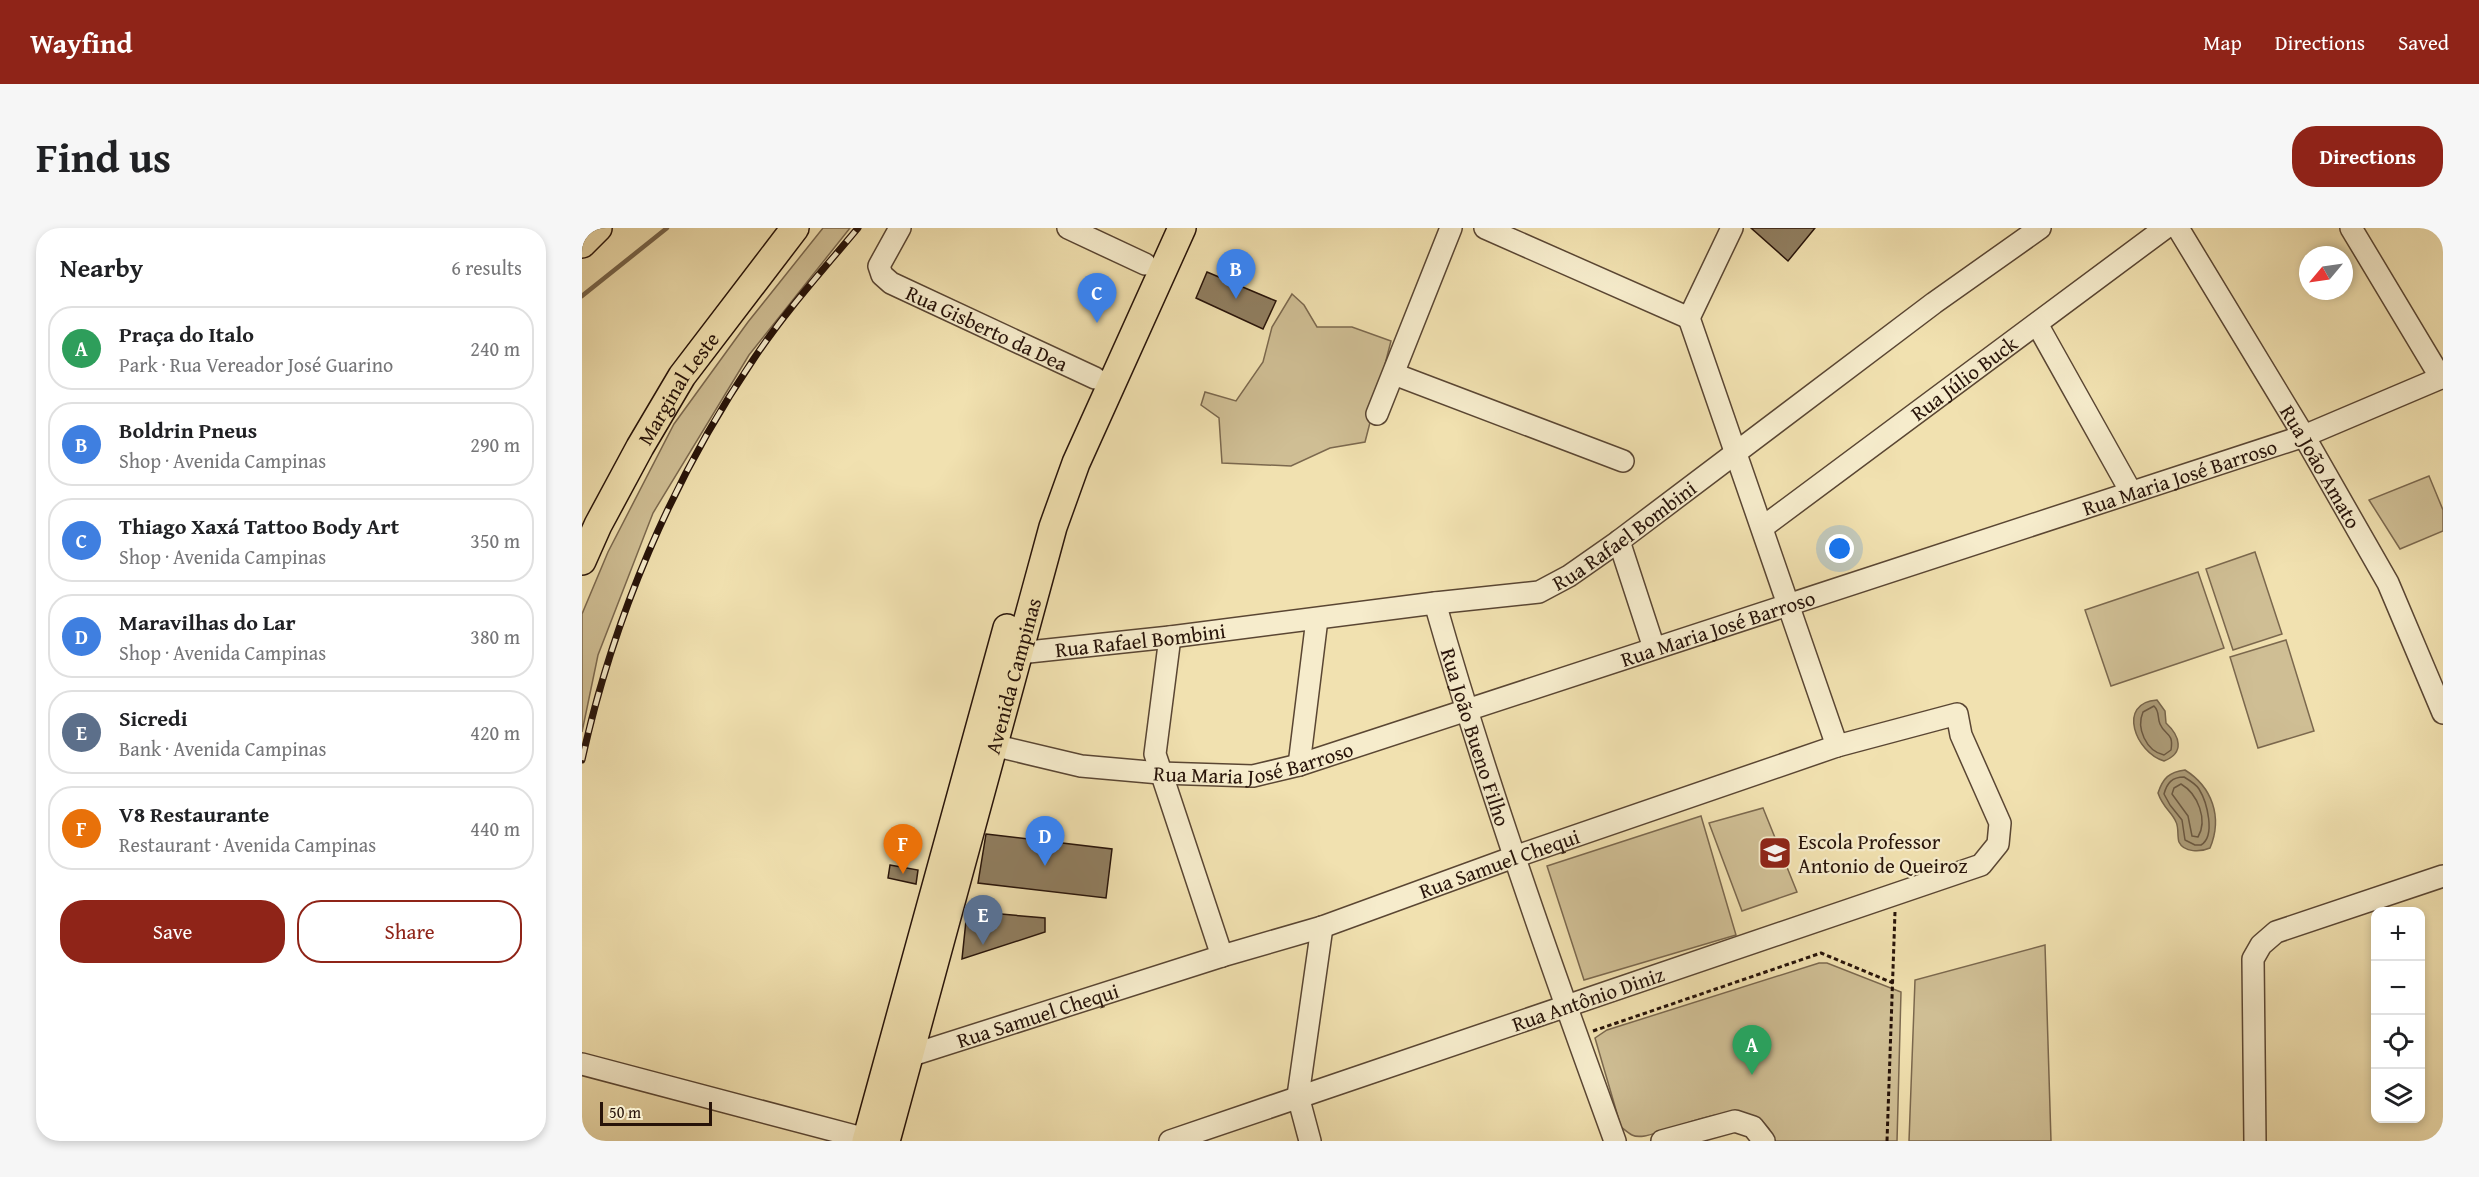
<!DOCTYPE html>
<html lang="en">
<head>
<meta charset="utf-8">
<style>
  body { margin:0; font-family:"Gentium Book Plus",serif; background:#f6f6f6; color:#202124 }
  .controls { position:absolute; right:18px; bottom:18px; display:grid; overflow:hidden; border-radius:12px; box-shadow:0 3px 9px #0003 }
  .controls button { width:54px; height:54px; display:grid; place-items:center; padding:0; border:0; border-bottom:2px solid #e0e0e0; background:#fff; color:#202124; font:30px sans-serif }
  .compass { position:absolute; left:1717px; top:18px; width:54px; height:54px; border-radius:50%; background:#fff; box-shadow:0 3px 9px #0003; rotate:241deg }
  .scale { position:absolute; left:18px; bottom:15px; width:112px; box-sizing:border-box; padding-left:6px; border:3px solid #271309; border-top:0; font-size:16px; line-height:21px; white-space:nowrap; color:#271309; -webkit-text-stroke:4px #f6eccc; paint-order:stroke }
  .you { position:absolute; left:1258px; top:321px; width:21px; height:21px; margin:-15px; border:4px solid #fff; border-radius:50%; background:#1a73e8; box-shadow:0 0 0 9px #1a73e833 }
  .badge { display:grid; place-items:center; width:39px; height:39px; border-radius:50%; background:#8f2418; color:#fff; font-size:20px; font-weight:700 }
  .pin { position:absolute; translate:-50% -50px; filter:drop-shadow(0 2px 3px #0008) }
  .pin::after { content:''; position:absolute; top:32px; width:21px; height:18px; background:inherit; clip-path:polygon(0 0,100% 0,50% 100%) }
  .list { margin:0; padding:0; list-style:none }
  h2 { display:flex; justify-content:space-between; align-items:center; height:78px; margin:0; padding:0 24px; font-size:26px }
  h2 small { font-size:20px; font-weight:400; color:#757577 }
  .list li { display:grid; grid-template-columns:39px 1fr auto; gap:18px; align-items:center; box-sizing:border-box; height:84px; margin:0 12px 12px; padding:0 12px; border:2px solid #e0e0e0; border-radius:24px }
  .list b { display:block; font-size:22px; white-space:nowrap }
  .list p { margin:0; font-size:20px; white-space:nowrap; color:#757577 }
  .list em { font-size:20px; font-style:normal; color:#757577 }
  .actions { display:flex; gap:12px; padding:18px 24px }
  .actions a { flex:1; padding:14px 0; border:2px solid #8f2418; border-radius:24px; text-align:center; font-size:21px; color:#8f2418 }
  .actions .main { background:#8f2418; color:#fff }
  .icon { flex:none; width:33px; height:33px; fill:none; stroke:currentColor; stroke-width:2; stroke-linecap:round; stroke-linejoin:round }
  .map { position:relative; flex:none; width:1861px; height:913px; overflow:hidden; border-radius:24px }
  header { display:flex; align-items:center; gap:36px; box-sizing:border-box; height:84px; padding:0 30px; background:#8f2418; color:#fff }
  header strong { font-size:28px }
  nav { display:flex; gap:33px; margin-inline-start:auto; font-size:21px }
  .intro { display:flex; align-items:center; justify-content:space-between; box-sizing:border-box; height:144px; padding:0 36px }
  h1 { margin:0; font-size:42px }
  .button { padding:15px 27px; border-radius:24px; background:#8f2418; color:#fff; font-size:21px; font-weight:700 }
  main { display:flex; gap:36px; padding:0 36px }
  aside { flex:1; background:#fff; border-radius:24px; box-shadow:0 3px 9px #0003 }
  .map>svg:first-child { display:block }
</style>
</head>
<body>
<header>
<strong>Wayfind</strong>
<nav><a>Map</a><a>Directions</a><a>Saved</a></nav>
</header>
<div class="intro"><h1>Find us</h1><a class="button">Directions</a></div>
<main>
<aside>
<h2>Nearby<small>6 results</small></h2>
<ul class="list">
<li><span class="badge" style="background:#2e9e5b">A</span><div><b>Praça do Italo</b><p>Park · Rua Vereador José Guarino</p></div><em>240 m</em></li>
<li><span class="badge" style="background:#3f7fe0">B</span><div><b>Boldrin Pneus</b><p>Shop · Avenida Campinas</p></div><em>290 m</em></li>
<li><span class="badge" style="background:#3f7fe0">C</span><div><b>Thiago Xaxá Tattoo Body Art</b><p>Shop · Avenida Campinas</p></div><em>350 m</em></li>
<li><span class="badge" style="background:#3f7fe0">D</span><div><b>Maravilhas do Lar</b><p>Shop · Avenida Campinas</p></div><em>380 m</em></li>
<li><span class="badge" style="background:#5c6f8a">E</span><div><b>Sicredi</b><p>Bank · Avenida Campinas</p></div><em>420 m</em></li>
<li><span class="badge" style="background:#e8710a">F</span><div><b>V8 Restaurante</b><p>Restaurant · Avenida Campinas</p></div><em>440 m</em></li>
</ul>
<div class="actions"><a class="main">Save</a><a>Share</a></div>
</aside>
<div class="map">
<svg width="1861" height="913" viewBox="0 0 1861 913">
  <rect width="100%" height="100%" fill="#f1e1b0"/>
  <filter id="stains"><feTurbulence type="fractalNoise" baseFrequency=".00333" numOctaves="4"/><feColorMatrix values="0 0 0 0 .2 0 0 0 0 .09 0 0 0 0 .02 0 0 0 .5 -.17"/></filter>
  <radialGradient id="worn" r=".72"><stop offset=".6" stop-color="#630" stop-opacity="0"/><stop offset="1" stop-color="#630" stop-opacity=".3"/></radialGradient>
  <g fill="#cfbe94" stroke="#7b684e" stroke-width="1.5">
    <path d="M 241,0 L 268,0 L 167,127 L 71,285 L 16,427 L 0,504 L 0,386 L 26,324 L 92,196 L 166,94 Z"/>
    <path d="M 710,66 L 722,77 L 735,99 L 770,99 L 809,113 L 783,214 L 748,220 L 709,238 L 640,235 L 637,190 L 619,177 L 623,164 L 654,173 L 681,134 L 690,99 Z"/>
    <path d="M 1847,248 L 1861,282 L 1861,303 L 1818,321 L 1787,272 Z"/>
    <path d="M 1673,324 L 1700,406 L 1651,422 L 1624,341 Z"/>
    <path d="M 1616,344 L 1642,420 L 1529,458 L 1503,382 Z"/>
    <path d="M 1704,412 L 1732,503 L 1676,520 L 1648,429 Z"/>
    <path d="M 1181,580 L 1215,664 L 1160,683 L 1127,595 Z"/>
    <path d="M 1119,588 L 1154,707 L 1002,752 L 965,638 Z"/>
    <path d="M 1463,717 L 1469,913 L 1327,913 L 1333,752 Z"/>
    <path d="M 1237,735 L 1245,735 L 1319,764 L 1315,913 L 1193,913 C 1176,862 1112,894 1077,904 C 1070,906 1058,911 1050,907 C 1046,905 1042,901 1039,899 L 1013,810 L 1025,802 Z"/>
  </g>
  <g fill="#ac9b77" stroke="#77654b" stroke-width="1.5">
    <path d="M 1575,472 L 1583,483 L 1584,495 C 1598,508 1603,525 1582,533 C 1554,525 1534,475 1575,472 Z"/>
    <path d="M 1603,542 C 1630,559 1641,589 1628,620 C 1619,624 1602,625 1597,614 C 1595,608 1597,600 1594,594 C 1590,584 1581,580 1576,565 C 1581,550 1587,544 1603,542 Z"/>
  </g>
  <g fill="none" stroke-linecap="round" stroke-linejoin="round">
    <g stroke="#6a5740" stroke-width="1.5">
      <path d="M 1572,478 C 1578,484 1575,489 1578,496 C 1583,508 1592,504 1589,522 L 1582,527 C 1564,523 1554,500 1561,484 Z"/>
      <path d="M 1602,549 C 1607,552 1614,556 1617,561 C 1625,574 1634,608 1619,617 L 1613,617 L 1603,612 L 1600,592 L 1588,577 L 1582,566 C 1585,555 1590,549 1602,549 Z"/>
      <path d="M 1599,556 C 1616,566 1626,592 1616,609 L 1610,608 L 1606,588 L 1590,566 L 1592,560 Z"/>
    </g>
    <path stroke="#77654b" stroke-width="4.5" d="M 0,68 L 85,0"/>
  </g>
  <g fill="#907e60" stroke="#271309" stroke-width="1.5">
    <path d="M 1169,0 L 1233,0 L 1206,33 Z"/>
    <path d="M 625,44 L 694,73 L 681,101 L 614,70 Z"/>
    <path d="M 404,606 L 530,621 L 524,670 L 396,655 Z"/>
    <path d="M 308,637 L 336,642 L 334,656 L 306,650 Z"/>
    <path d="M 385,683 L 463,690 L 463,704 L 380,731 Z"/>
  </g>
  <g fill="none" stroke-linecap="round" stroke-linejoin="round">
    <g stroke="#5a4633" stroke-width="24">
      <g id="minor">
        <path id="s1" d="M 318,0 L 297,38 L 300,47 L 309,55 L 513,150"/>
        <path d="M 486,0 L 563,36"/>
        <path d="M 903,0 L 1107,90"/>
        <path id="s2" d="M 1596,0 L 1722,208 L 1806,355 L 1861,485"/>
        <path d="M 1769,0 L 1859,150"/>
        <path d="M 1107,90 L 1255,518"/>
        <path d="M 1107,90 L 1150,0"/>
        <path d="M 1455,96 L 1549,264"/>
        <path d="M 812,146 L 1041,233"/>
        <path d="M 795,186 L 869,0"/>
        <path id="s3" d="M 1181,299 L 1583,0"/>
        <path d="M 1037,313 L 1072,420"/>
        <path id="s4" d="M 853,375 C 905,557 968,735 1033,913"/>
        <path d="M 588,409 L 573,526 L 640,728"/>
        <path id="s5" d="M 437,425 L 588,409 L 853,375 L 957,364 L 987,348 L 1037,313 L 1352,75 L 1458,0"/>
        <path id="s6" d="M 398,514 L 499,538 L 578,545 L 671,548 L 717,537 L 1722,208 L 1861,149"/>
        <path d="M 717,537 L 735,391"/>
        <path id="s7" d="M 327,828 L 640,728 L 740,699 L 932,629 L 1255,518 L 1375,486 L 1379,507 L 1418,595 L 1416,616 L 1399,637 L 588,913"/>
        <path d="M 0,836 L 284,911"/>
        <path d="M 728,913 L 716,868 L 740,699"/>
        <path d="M 1080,913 L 1153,893 L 1171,899 L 1182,913"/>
        <path d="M 1673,913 L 1671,731 L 1679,717 L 1694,704 L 1861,648"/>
      </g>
    </g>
    <g stroke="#271309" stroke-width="30">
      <g id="major">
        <path d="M 0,16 L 16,0"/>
        <path id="s8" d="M 0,333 L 16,297 L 58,219 L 100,148 L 213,0"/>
        <path d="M 284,913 L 425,400"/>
        <path id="s9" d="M 304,913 L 471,299 L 494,235 L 600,0"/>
      </g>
    </g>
    <g stroke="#271309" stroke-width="3" stroke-dasharray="4.5 3" stroke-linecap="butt">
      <path d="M 1011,803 L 1239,725 L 1311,755"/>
      <path d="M 1305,913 L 1313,684"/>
    </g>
    <use href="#minor" stroke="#f6eccc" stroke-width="21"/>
    <use href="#major" stroke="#f1e1b0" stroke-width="27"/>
    <g stroke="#271309" stroke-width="7">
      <path id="rail" d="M 0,532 C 31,390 90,252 171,132 C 202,85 240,43 276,0"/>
    </g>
    <use href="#rail" stroke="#f6eccc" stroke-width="4.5" stroke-dasharray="14" stroke-linecap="butt"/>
  </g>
  <defs>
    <g id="school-square" transform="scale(1.725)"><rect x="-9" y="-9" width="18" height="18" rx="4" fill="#8f2418" stroke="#f6eccc"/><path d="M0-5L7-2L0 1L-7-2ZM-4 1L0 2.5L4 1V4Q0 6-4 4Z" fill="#fff"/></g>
  </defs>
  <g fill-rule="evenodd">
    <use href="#school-square" x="1193" y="625"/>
  </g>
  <g text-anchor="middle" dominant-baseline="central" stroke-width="4.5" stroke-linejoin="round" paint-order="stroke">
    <g font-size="21" fill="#271309" stroke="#f6eccc">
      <text stroke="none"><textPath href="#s1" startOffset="171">Rua Gisberto da Dea</textPath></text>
      <text stroke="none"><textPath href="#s3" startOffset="250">Rua Júlio Buck</textPath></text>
      <text stroke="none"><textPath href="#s8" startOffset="198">Marginal Leste</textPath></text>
      <text stroke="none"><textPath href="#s2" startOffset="278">Rua João Amato</textPath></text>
      <text stroke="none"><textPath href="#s6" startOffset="1250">Rua Maria José Barroso</textPath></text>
      <text stroke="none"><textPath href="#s5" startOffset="626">Rua Rafael Bombini</textPath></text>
      <text stroke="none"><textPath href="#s6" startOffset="764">Rua Maria José Barroso</textPath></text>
      <text stroke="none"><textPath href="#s5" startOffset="122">Rua Rafael Bombini</textPath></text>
      <text stroke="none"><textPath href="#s9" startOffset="482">Avenida Campinas</textPath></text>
      <text stroke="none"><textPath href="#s4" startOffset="140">Rua João Bueno Filho</textPath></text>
      <text stroke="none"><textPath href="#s6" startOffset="278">Rua Maria José Barroso</textPath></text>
      <text stroke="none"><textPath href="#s7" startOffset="621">Rua Samuel Chequi</textPath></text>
      <text transform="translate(1006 771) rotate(-19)">Rua Antônio Diniz</text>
      <text stroke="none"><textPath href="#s7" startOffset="135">Rua Samuel Chequi</textPath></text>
    </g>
    <g font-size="21" fill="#271309" stroke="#f6eccc" text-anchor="start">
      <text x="1216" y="613">Escola Professor<tspan x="1216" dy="24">Antonio de Queiroz</tspan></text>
    </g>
  </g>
  <rect width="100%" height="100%" filter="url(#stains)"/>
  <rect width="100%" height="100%" fill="url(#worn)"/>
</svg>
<div class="controls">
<button>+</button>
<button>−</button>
<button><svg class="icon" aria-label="locate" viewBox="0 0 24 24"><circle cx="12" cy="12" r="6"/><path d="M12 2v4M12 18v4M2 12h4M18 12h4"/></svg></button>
<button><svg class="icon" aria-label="layers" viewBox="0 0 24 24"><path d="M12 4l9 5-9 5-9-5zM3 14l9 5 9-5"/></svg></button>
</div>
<svg class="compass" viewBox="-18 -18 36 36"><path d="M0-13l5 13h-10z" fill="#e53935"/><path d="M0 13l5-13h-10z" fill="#757577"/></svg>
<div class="scale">50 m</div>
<div class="you"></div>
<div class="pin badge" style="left:1170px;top:847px;background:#2e9e5b">A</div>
<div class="pin badge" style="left:654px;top:71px;background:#3f7fe0">B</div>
<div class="pin badge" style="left:515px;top:95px;background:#3f7fe0">C</div>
<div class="pin badge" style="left:463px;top:638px;background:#3f7fe0">D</div>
<div class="pin badge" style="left:401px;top:717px;background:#5c6f8a">E</div>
<div class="pin badge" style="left:321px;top:646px;background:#e8710a">F</div>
</div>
</main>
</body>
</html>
